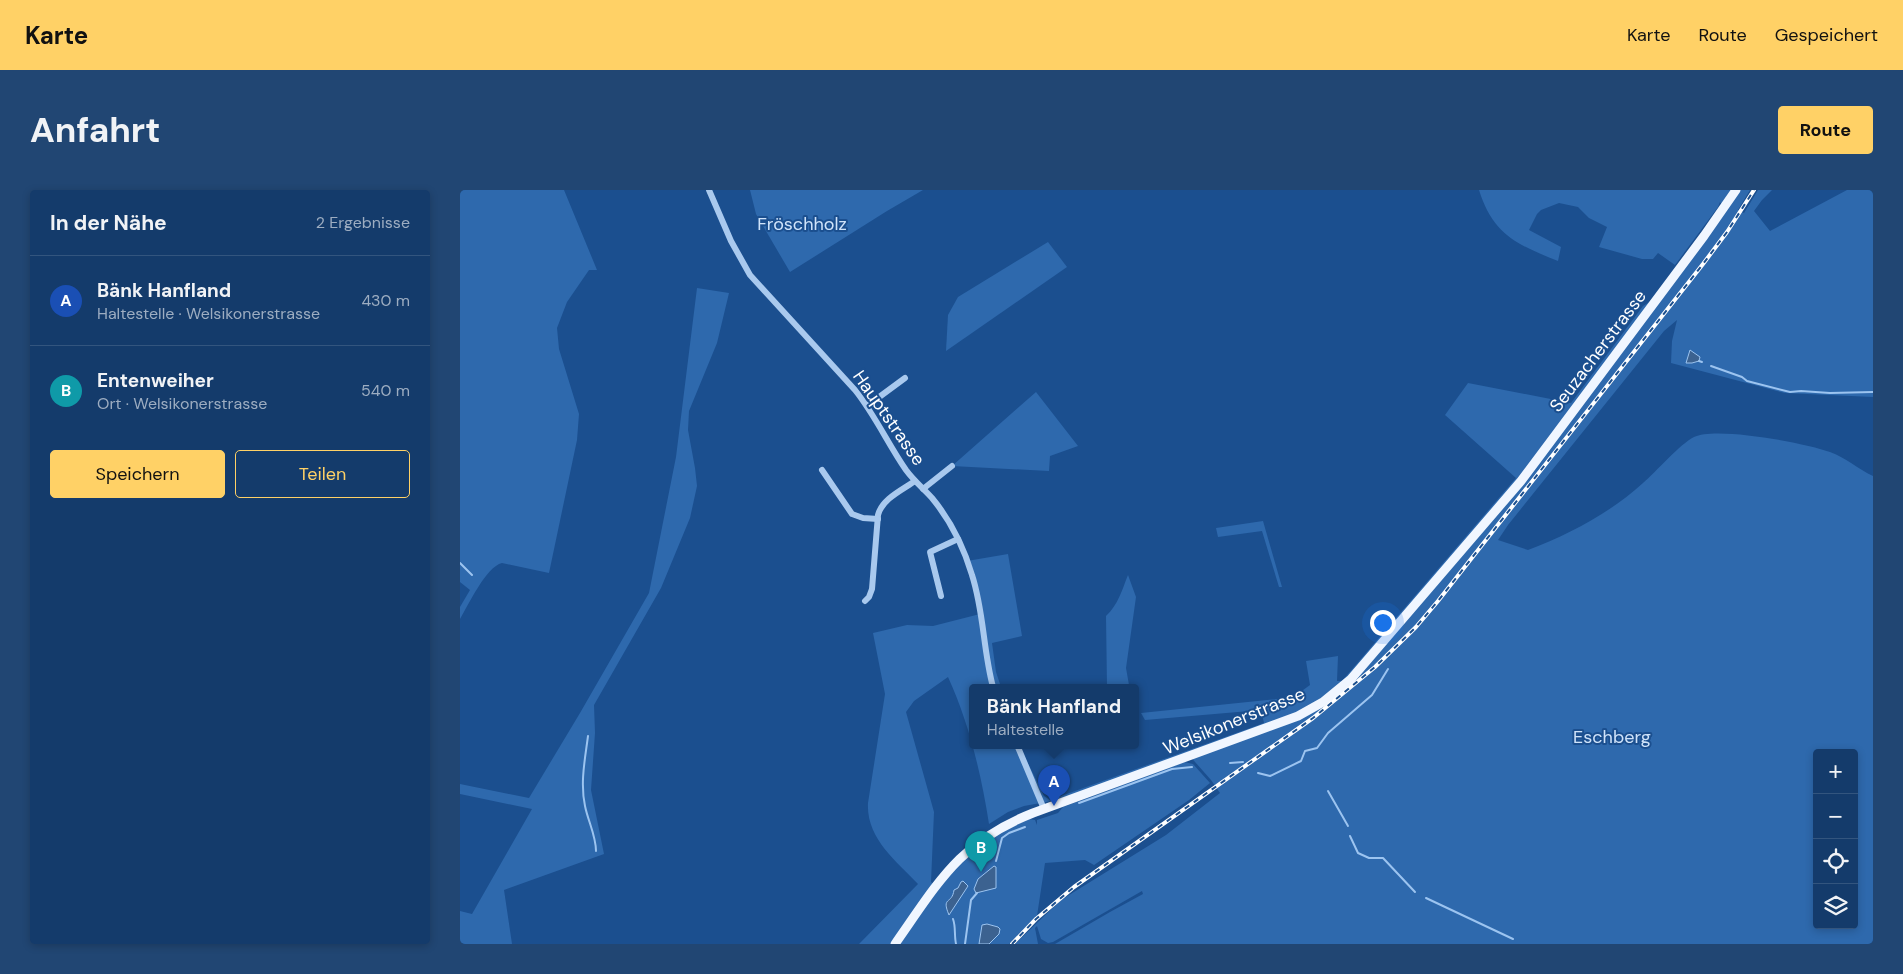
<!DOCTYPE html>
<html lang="de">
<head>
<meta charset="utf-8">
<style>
  body { margin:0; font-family:"DM Sans",sans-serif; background:#214673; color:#f1f3f6 }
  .controls { position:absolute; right:15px; bottom:15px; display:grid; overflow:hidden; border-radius:5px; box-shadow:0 2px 8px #0003 }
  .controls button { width:45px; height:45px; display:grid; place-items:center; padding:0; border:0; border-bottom:1px solid #33557e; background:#143b6b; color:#f1f3f6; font:25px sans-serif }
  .you { position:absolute; left:922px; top:432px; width:18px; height:18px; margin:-12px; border:4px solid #fff; border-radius:50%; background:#1a73e8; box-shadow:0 0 0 8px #1a73e833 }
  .badge { display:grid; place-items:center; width:32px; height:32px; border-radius:50%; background:#ffd166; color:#fff; font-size:16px; font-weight:700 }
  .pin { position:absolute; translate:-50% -41px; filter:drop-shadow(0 1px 2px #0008) }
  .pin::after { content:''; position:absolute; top:26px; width:18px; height:15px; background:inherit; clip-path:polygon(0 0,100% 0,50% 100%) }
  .popup { position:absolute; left:509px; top:494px; width:170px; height:65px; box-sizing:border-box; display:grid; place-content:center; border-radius:5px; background:#143b6b; filter:drop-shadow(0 1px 4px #0005); font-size:16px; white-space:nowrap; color:#9dadc1 }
  .popup b { font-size:19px; color:#f1f3f6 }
  .popup::after { content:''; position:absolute; left:50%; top:100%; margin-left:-10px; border:10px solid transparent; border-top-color:#143b6b }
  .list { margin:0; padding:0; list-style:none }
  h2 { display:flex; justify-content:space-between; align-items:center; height:65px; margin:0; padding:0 20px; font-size:21px }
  h2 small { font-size:16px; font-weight:400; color:#9dadc1 }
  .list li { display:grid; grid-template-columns:32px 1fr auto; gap:15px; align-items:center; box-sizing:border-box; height:90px; padding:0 20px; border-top:1px solid #33557e }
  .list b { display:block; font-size:19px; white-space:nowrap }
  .list p { margin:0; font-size:16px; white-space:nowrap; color:#9dadc1 }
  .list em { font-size:16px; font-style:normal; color:#9dadc1 }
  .actions { display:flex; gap:10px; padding:15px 20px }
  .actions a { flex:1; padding:11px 0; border:1px solid #ffd166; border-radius:5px; text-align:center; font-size:18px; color:#ffd166 }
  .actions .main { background:#ffd166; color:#111 }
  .icon { flex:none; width:28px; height:28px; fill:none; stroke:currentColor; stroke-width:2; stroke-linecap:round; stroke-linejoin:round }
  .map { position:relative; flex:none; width:1413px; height:754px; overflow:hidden; border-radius:5px }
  header { display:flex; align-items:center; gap:30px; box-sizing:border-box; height:70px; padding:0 25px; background:#ffd166; color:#111 }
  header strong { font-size:24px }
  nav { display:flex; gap:28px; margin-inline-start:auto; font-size:18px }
  .intro { display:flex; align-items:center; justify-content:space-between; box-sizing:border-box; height:120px; padding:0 30px }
  h1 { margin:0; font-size:35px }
  .button { padding:12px 22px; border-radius:5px; background:#ffd166; color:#111; font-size:18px; font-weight:700 }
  main { display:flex; gap:30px; padding:0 30px }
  aside { flex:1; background:#143b6b; border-radius:5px; box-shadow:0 2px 8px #0003 }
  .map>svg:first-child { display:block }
</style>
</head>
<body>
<header>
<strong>Karte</strong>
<nav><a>Karte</a><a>Route</a><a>Gespeichert</a></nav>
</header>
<div class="intro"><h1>Anfahrt</h1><a class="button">Route</a></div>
<main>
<aside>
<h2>In der Nähe<small>2 Ergebnisse</small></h2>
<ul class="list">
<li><span class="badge" style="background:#1a4fb4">A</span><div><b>Bänk Hanfland</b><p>Haltestelle · Welsikonerstrasse</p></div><em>430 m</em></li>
<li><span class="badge" style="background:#0f9aa8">B</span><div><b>Entenweiher</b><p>Ort · Welsikonerstrasse</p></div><em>540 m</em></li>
</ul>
<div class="actions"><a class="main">Speichern</a><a>Teilen</a></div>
</aside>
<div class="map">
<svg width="1413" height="754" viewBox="0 0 1413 754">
  <rect width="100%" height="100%" fill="#1b4f8f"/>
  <g fill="#2e69ad" fill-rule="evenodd">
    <path d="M 0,0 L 104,0 L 137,80 L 129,80 L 107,112 L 97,138 L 99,159 L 119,224 L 117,250 L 89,383 L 42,373 C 26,377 9,414 0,429 L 0,417 L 10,400 L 0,392 Z"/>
    <path d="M 290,0 L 463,0 L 427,21 L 330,82 L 296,24 Z"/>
    <path d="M 1019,0 L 1290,0 L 1278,20 L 1284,23 L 1298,0 L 1312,0 L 1302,10 L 1294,21 L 1310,41 L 1387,0 L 1413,0 L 1413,207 L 1325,203 L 1211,173 L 1212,151 L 1217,130 L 1204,141 L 1048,335 L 1038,350 L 1068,360 C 1110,344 1150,323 1183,293 C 1196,282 1220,254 1234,247 C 1256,236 1345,253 1370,262 C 1385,267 1398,279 1413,286 L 1413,754 L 595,754 L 650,722 L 683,704 L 682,701 L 593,752 L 588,753 L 581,749 L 577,736 L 575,738 L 578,754 L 555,754 L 601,710 L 706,645 L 760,603 L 751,590 L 728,564 L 597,610 L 564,616 L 548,622 L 529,634 C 521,583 509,533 488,487 L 454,511 L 446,522 L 474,622 L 471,692 L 476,696 L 502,671 L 534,645 L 569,629 L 575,630 L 577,635 L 577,630 L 598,623 L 603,617 L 724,572 L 733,574 L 750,593 L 729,610 L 634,675 L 625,670 L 585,673 L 577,726 L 549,754 L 399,754 L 458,694 C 436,671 406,648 408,613 L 425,504 L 413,443 L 447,435 L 473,436 L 520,424 L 507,371 L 548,364 L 562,446 L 532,453 L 536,482 L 541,497 L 513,497 L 513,555 L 559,555 L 584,606 L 590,610 L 804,533 L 801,520 L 685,530 L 681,523 L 826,508 L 839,503 L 850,495 L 846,471 L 878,466 L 877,491 L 882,491 L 1056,288 L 985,225 L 1008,193 L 1111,213 L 1183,116 L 1200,105 L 1262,15 L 1260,12 L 1258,17 L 1215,75 L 1198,63 L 1193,69 L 1182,69 L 1139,57 L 1147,37 L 1129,28 L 1118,17 L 1099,13 L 1081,20 L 1077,24 L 1069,40 L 1101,57 L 1098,71 C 1058,55 1033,45 1019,0 ZM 1357,563 L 1394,563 L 1394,735 L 1357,735 Z"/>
    <path d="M 588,52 L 607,77 L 486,161 L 488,125 L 498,107 Z"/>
    <path d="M 237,98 L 269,103 L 257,153 L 229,221 L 228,240 L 235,278 L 237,296 L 230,328 L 201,398 L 134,515 L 135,543 L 131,600 L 144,664 L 44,700 L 52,754 L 0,754 L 0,721 L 12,724 L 72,619 L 0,604 L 0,594 L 69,608 L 120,523 L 189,403 L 216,267 Z"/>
    <path d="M 576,202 L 618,256 L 590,266 L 589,281 L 492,276 Z"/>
    <path d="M 803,331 L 822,397 L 819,397 L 802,341 L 758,347 L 756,338 Z"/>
    <path d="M 668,385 L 676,407 L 666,478 L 669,495 L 647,497 L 646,426 C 658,415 662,400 668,385 Z"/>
  </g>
  <g fill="#3c6290" stroke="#9cc4f0">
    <path d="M 1230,160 L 1240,167 L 1239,171 L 1232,173 L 1226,173 Z"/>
    <path d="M 534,676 L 536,677 L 536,698 L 516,703 L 514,699 L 518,689 Z"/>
    <path d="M 503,691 L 508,696 L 489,725 C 481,706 492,715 494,700 L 498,698 L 501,692 Z"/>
    <path d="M 527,734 L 538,737 L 540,739 L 539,744 L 529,754 L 519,754 L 522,735 Z"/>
  </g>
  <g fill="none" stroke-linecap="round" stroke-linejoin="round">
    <g stroke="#9cc4f0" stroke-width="2">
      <path d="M 1239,171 L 1242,172"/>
      <path d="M 1251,176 L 1282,187 L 1287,191 L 1330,202 L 1341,201 L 1370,203 L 1413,202"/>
      <path d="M 0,373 L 12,385"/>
      <path d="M 128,546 C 125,569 120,593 125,616 C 128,631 136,646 136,661"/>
      <path d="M 770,573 L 783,572"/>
      <path d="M 798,583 L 810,586 L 841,571 L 845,561 L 857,558 L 868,543 L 912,505 L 928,479"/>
      <path d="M 868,601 L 888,636"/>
      <path d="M 619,613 L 712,579 L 732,577"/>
      <path d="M 890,646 L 898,663 L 909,668 L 923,668 L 955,702"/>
      <path d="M 536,671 L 542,648 L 549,643 L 565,637"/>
      <path d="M 966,708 L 1053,749"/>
      <path d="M 493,729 C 496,737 494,745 496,754"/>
      <path d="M 505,754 L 511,710 L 517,703"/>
    </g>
    <g stroke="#a9c9ee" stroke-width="6">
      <path d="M 249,0 L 271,51 L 290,85 L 395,200 C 415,225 428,254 446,280 C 454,291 464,299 472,308 C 491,331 504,358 512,385 C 524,422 523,460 533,497"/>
      <path d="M 407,216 L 445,188"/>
      <path d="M 362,280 L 392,324 L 403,328 L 418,329"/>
      <path d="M 463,299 L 492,276"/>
      <path d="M 481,406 L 470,362 L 498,349"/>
      <path d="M 405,411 L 409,407 L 412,399 L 418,325 C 422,309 442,300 455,291"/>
      <path d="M 557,555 L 584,619"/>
    </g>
    <path stroke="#f0f6ff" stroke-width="9" d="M 435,754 C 478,693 499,652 573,623 L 838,526 L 863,512 L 891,489 L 1061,291 L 1244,46 L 1276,0"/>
    <g stroke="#fff" stroke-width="4">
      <path id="rail" d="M 552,754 L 576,729 L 614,697 L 853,528 L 915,477 L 956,437 L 978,411 L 1243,74 L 1267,42 L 1294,0"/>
    </g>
    <use href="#rail" stroke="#1b4f8f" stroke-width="2" stroke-dasharray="5.5" stroke-linecap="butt"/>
  </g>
  <g text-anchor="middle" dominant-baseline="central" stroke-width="4" stroke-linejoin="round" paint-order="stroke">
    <g font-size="18" fill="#cfe3fa" stroke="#1b4f8f">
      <text x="342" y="34">Fröschholz</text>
      <text x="1152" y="547">Eschberg</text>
    </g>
    <g font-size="18" fill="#fff" stroke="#1b4f8f">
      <text transform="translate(1138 161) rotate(-53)">Seuzacherstrasse</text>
      <text transform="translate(429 228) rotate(55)">Hauptstrasse</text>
      <text transform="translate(774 531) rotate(-22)">Welsikonerstrasse</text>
    </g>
  </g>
</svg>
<div class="controls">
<button>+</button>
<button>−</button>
<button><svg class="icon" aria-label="locate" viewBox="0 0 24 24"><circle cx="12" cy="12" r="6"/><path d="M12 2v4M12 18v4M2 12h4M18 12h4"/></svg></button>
<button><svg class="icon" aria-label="layers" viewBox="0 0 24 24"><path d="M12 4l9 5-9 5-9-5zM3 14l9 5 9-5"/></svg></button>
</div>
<div class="you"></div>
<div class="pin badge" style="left:594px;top:616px;background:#1a4fb4">A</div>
<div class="popup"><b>Bänk Hanfland</b>Haltestelle</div>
<div class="pin badge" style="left:521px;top:682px;background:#0f9aa8">B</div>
</div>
</main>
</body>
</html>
